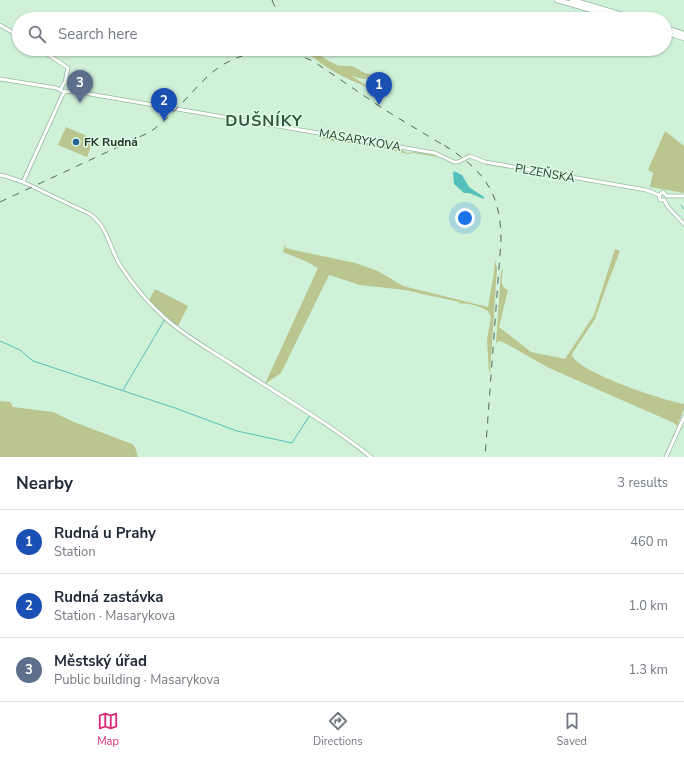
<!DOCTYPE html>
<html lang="en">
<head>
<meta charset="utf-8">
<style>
  body { margin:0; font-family:"Nunito Sans",sans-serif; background:#f2f2f3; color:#1f2937 }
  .you { position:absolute; left:465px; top:218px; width:14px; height:14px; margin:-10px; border:3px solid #fff; border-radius:50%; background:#1a73e8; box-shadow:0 0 0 6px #1a73e833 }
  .badge { display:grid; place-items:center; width:26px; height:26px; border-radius:50%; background:#db2777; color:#fff; font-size:13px; font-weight:700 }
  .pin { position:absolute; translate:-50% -33px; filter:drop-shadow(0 1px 2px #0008) }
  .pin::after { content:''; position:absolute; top:21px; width:14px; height:12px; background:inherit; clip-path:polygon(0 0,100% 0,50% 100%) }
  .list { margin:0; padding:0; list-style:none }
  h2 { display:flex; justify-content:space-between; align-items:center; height:52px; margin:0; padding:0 16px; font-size:17px }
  h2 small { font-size:13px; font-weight:400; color:#747a83 }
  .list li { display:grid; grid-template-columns:26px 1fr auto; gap:12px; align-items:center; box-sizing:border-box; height:64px; padding:0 16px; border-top:1px solid #e0e1e3 }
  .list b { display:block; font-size:15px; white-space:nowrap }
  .list p { margin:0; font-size:13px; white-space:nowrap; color:#747a83 }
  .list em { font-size:13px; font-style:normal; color:#747a83 }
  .icon { flex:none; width:22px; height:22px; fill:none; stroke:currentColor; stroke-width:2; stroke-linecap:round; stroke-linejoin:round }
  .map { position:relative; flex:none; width:684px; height:457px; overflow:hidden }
  .search { position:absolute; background:#fff; box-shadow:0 1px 3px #0004; left:12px; right:12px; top:12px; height:44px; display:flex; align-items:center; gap:10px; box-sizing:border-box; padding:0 14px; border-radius:22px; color:#747a83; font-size:15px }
  .sheet { height:244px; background:#fff }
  nav { display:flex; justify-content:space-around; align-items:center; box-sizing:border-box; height:56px; border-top:1px solid #e0e1e3; background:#fff; font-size:11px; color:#747a83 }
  nav a { display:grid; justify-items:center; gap:2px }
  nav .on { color:#db2777 }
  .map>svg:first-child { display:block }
</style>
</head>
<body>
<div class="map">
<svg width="684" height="457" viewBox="0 0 684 457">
  <rect width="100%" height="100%" fill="#cef1d8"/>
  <g fill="#bbc58f">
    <path d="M 304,49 C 316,49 324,60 335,64 C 340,67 345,65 351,66 C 358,67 362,74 371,74 L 369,78 L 363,79 L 352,76 L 370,88 C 346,79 322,67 304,49 Z"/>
    <path d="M 165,92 L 172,93 L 169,104 L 161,103 C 160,97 160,95 165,92 Z"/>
    <path d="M 66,127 L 94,139 L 87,157 L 58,145 Z"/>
    <path d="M 665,131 L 684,146 L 684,193 L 650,187 L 653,173 L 648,170 Z"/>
    <path d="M 323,136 L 400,149 L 407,153 L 415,152 L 433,155 L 439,159 L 432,156 L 413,153 L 408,154 L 383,148 L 322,139 Z"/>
    <path d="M 285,244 L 286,248 L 289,249 L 355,263 L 378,271 L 403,286 L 488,307 L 494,272 L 495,260 L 497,268 L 490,372 L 489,373 L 487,340 L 491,317 L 488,311 C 481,307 468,302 460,304 L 459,302 L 405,290 L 360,285 L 329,275 L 281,373 L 265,384 L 318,268 L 305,261 L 283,252 Z"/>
    <path d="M 615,249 L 620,251 L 604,293 L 595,319 L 573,352 L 572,356 C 583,374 662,400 684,404 L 684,409 L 677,426 L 674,423 L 549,368 L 503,342 L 499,341 L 496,343 L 501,271 L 503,269 C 502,276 499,287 508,290 L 499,327 L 531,352 L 565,359 L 594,315 Z"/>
    <path d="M 155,289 L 188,306 L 178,326 L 161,313 L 149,300 Z"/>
    <path d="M 0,401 L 10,402 L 13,407 L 53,412 L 74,422 L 132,444 L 135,447 L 138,457 L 0,457 Z"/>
  </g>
  <path fill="#55bfbc" d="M 454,171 L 462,175 L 469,187 L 484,197 L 484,199 L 469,193 L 464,193 L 454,184 L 453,173 Z"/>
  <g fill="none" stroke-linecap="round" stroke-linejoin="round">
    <g stroke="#55bfbc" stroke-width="1">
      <path d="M 681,205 L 684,209"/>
      <path d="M 0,341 L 20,350 L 33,361 L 175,408 L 237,431 L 292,443 L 310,415"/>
      <path d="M 123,390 L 165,319"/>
    </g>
    <g stroke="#98b9a2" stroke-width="4.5">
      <g id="secondary">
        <path d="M 0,25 L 19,36"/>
        <path d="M 40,49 L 68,68 L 65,82 L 61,88 L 61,90"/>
        <path d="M 0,79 L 56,88 L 64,92 L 72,91 L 435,153 L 454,162 L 458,162 L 470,156 L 485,162 L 646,190 L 659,195 L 660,200 L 664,200"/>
        <path d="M 0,175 L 5,176 L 23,182 L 90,214 C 108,227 109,247 120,265 C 133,285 148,303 165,318 C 186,337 212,351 235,366 C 281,396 328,423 371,457"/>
        <path d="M 23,182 L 62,96 L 65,91"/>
        <path d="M 659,195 L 663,192 L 667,196 L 684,196"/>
        <path d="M 664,200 L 668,207 L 684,224"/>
        <path d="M 666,457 L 684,417"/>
      </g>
    </g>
    <g stroke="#98b9a2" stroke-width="6">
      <g id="highway">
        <path d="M 557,0 L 624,19"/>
        <path d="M 572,0 L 636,19"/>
        <path d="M 665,28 L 684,34"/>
        <path d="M 665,32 L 684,38"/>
      </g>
    </g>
    <use href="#secondary" stroke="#fff" stroke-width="3"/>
    <use href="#highway" stroke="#fff" stroke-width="4.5"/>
    <g stroke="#56695c" stroke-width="1" stroke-dasharray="7 7" stroke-linecap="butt">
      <path d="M 272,0 L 280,19"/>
      <path d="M 444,145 C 484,171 501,192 501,241 L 485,457"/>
      <path d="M 0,202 L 150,132 C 172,117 188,95 207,77 C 236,49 277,45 313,61 L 385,110 L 448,148"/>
    </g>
  </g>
  <circle fill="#27639a" stroke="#dbfee5" stroke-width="1.5" cx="76" cy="142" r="4"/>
  <g text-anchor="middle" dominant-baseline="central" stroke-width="3" stroke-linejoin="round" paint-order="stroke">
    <g font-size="12" fill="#28362d" stroke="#dbfee5">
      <text transform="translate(360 140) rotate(10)">MASARYKOVA</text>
      <text transform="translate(545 173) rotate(10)">PLZEŇSKÁ</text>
    </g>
    <g font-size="12" font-weight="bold" fill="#28362d" stroke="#dbfee5" text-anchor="start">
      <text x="84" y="142">FK Rudná</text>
    </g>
    <g font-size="16" font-weight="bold" letter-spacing="1" fill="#34523e" stroke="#dbfee5">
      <text x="264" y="121">DUŠNÍKY</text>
    </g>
  </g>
</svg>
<div class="you"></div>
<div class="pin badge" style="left:379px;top:105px;background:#1a4fb4">1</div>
<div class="pin badge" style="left:164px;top:121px;background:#1a4fb4">2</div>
<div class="pin badge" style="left:80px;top:103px;background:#5c6f8a">3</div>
<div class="search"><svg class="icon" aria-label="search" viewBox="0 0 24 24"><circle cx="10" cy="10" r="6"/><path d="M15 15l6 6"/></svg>Search here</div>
</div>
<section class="sheet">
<h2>Nearby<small>3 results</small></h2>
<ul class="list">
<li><span class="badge" style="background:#1a4fb4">1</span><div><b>Rudná u Prahy</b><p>Station</p></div><em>460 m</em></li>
<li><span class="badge" style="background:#1a4fb4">2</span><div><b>Rudná zastávka</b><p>Station · Masarykova</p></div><em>1.0 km</em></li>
<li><span class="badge" style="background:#5c6f8a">3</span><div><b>Městský úřad</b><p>Public building · Masarykova</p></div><em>1.3 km</em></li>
</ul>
</section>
<nav>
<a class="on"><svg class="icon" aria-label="map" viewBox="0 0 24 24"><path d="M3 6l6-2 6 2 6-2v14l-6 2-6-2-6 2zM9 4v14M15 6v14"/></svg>Map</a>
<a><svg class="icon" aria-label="directions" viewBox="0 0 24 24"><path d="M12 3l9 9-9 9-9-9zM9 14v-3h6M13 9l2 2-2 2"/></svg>Directions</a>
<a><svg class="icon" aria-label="saved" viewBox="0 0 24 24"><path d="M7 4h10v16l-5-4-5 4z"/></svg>Saved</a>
</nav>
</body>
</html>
